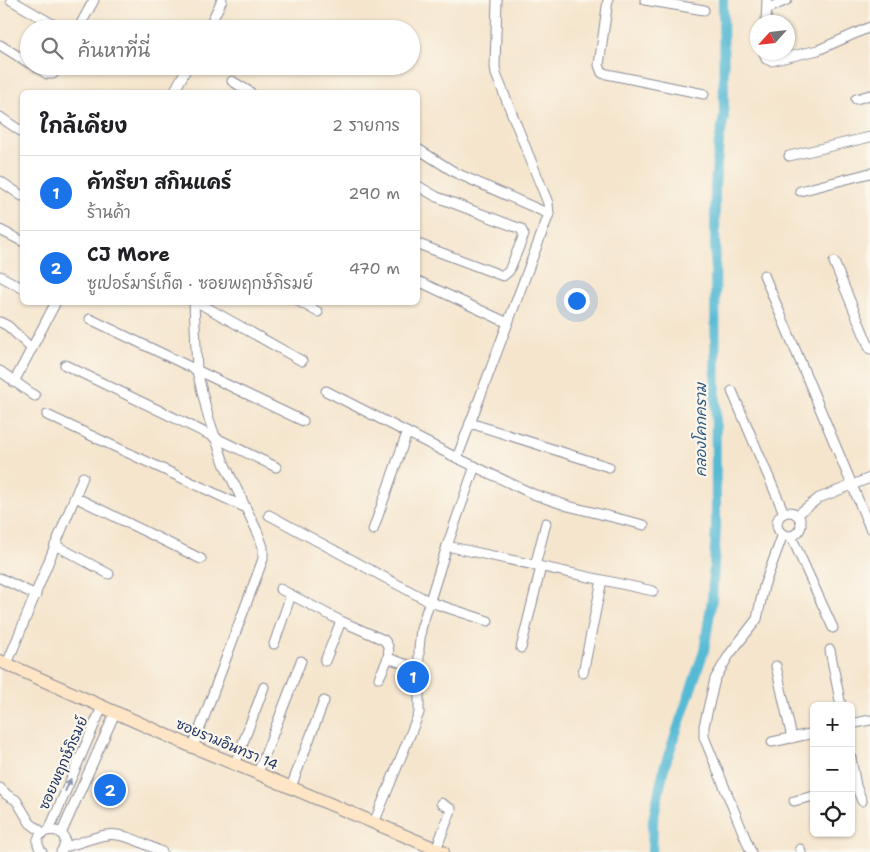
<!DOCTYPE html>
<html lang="th">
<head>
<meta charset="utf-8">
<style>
  body { margin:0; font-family:"Shantell Sans","Playpen Sans Thai",sans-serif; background:#f2f2f2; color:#202124 }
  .controls { position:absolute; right:15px; bottom:15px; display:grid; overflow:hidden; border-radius:8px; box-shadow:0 1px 4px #0004 }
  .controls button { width:45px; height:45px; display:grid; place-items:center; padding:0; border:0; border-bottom:1px solid #e0e0e0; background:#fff; color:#202124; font:25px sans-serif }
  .compass { position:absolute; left:750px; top:15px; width:45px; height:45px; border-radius:50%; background:#fff; box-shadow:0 1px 4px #0004; rotate:243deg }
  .you { position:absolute; left:576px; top:300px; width:18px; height:18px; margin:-12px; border:4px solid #fff; border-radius:50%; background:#1a73e8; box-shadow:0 0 0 8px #1a73e833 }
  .badge { display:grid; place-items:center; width:32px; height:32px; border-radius:50%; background:#1a73e8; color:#fff; font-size:16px; font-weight:700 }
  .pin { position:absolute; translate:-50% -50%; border:2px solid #fff; box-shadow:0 1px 5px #0006 }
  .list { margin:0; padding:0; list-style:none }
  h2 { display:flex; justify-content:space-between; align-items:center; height:65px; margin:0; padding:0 20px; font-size:21px }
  h2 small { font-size:16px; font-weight:400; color:#757577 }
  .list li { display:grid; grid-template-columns:32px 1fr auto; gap:15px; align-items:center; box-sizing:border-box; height:75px; padding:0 20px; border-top:1px solid #e0e0e0 }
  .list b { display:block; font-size:19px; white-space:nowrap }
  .list p { margin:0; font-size:16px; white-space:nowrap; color:#757577 }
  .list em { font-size:16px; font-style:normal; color:#757577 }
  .icon { flex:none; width:28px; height:28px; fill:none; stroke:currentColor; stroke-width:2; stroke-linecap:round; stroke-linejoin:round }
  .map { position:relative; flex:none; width:870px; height:852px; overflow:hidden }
  .search { position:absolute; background:#fff; box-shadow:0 1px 4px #0004; left:20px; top:20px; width:400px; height:55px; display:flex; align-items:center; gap:12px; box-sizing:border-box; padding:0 18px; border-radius:28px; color:#757577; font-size:19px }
  .panel { position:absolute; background:#fff; box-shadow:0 1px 4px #0004; left:20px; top:90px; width:400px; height:215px; border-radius:8px }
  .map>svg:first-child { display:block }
</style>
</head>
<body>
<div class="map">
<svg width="870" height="852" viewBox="0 0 870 852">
  <rect width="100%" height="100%" fill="#fbf7ec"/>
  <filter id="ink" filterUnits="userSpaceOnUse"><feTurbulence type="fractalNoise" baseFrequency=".02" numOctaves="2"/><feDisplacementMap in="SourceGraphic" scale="10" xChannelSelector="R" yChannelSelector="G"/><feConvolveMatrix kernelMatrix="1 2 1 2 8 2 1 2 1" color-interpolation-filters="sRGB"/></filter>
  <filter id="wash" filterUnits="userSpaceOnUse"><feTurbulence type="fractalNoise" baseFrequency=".0096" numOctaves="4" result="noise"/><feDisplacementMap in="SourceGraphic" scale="20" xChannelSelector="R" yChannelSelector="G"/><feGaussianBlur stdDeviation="1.12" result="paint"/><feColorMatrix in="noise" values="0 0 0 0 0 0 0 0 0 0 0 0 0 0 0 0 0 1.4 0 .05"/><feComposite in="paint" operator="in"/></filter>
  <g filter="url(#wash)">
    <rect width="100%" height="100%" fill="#f5e5cd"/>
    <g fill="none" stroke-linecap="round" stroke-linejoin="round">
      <path stroke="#57bad5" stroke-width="10" d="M 652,852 L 653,820 L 664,768 L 704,651 L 712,600 L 716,528 L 715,186 L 719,142 L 724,117 L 723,0"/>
    </g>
  </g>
  <g filter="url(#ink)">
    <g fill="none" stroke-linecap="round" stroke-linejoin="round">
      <g stroke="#888a96" stroke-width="11">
        <g id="street">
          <path d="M 11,0 L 61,29"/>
          <path d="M 608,0 L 599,65 L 602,73 L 704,94"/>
          <path d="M 645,0 L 704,10"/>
          <path d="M 767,9 L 787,0"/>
          <path d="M 766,22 L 767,0"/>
          <path d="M 78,29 L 94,0"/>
          <path d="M 208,29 L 222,0"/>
          <path d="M 0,45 L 29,63"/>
          <path d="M 764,52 L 766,59 L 771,61 L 818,50 L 870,27"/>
          <path d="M 35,66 L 47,74 L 53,74 L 59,66"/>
          <path d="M 232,81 L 250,92"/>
          <path d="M 174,92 L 188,66"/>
          <path d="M 856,99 L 870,95"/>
          <path d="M 0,117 L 22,132"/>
          <path d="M 418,149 L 456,173 L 549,214"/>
          <path d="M 789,156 L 870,137"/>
          <path d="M 0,181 L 22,196"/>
          <path d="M 418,186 L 437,197 L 521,229 L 524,235 L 509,271 L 503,276 L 418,244"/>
          <path d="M 800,191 L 870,173"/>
          <path d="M 0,230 L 22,241"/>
          <path d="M 834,262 L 870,349"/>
          <path d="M 764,275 L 870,528"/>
          <path d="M 0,276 L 22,288"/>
          <path d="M 418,281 L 508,323"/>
          <path d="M 197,302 L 302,361"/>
          <path d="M 300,302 L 318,312"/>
          <path d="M 90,319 L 303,421"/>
          <path d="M 0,322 L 8,326 L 32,349"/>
          <path d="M 65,365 L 276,467"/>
          <path d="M 0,371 L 35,396"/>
          <path d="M 14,382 L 56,302"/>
          <path d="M 326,391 L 457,458 L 533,494 L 568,506 L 644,525"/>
          <path d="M 732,391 L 784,513"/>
          <path d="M 47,415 L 244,507"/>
          <path d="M 470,423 L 609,467"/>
          <path d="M 457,458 L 549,214 L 548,203 L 496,74 L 495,66 L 497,0"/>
          <path d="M 75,497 L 201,559"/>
          <circle cx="789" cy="524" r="12"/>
          <path d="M 269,515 L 430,602 L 488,621"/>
          <path d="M 797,515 L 819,498 L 870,478"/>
          <path d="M 373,530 L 407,433"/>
          <path d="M 791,536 L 833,628"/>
          <path d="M 55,545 L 109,574"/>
          <path d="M 447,546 L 653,591"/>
          <path d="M 535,566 L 546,523"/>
          <path d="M 0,578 L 36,595"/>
          <path d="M 280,589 L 341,621 L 384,640 C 395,651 384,666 379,678"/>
          <path d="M 274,644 L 291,595"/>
          <path d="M 521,648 L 541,567"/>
          <path d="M 830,650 L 841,706"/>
          <path d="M 388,658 L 419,669"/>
          <path d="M 325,661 L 341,621"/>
          <path d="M 7,664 L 83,477"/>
          <path d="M 776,666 L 792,738"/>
          <path d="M 583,673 L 602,580"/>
          <path d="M 851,724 L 870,720"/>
          <path d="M 772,742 L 814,733"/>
          <path d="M 193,747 L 263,559 L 263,547 L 258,533 L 224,463 L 208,416 L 197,371 L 194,302"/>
          <path d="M 851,758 L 856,786 L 862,801"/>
          <path d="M 235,764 L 264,687"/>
          <path d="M 258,773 L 301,661"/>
          <path d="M 291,787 L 324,701"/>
          <path d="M 0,788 L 7,795 L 16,800 L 30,823 L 43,833"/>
          <path d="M 794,801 L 814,796"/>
          <path d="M 374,823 L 419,713 L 419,649 L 421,629 L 447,546 L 475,466"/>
          <path d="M 49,830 L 102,707"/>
          <path d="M 61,834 L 115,713"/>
          <path d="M 64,847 C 79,844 92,837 106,835 C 125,832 145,845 162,852"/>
          <path d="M 436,849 L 450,813 L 451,809 L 441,803"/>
          <path d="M 800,849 L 801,852"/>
          <path d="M 42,852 C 22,825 80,822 61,852"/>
          <path d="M 751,852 L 704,737 L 704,726 L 715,679 L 729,655 L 757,619 L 764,586 L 783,534"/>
        </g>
      </g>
      <g stroke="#888a96" stroke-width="14">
        <path id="secondary" d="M 0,661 L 193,747 L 252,771 L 443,852"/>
      </g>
      <use href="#street" stroke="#fff" stroke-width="9"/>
      <use href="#secondary" stroke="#fde5c5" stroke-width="12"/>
    </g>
    <defs><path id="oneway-solid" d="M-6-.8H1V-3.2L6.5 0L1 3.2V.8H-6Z" transform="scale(1.25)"/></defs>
    <use fill="#8d97ae" href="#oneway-solid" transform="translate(68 785) rotate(-66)"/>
  </g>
  <g text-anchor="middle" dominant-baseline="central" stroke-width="4.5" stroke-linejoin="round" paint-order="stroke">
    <g font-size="14" fill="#1b2f5e" stroke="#fbf7ec">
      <text transform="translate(227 744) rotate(23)">ซอยรามอินทรา 14</text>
      <text transform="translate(63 763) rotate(-66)">ซอยพฤกษ์ภิรมย์</text>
    </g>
    <g font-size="15" font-style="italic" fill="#2d5982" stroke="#fbf7ec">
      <text transform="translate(701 430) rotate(-90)">คลองโคกคราม</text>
    </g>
  </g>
</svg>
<div class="controls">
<button>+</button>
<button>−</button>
<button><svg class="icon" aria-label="locate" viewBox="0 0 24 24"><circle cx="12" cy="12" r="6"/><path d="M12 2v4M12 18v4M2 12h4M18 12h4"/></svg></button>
</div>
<svg class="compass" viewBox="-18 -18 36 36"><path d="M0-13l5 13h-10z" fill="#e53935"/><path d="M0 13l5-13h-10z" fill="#757577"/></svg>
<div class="you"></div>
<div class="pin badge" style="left:413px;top:677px">1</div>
<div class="pin badge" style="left:110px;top:790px">2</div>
<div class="search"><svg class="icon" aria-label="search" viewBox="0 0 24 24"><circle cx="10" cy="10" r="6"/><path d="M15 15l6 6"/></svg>ค้นหาที่นี่</div>
<section class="panel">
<h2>ใกล้เคียง<small>2 รายการ</small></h2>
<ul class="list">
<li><span class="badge">1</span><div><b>คัทรียา สกินแคร์</b><p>ร้านค้า</p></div><em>290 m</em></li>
<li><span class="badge">2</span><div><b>CJ More</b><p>ซูเปอร์มาร์เก็ต · ซอยพฤกษ์ภิรมย์</p></div><em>470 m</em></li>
</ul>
</section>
</div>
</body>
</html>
